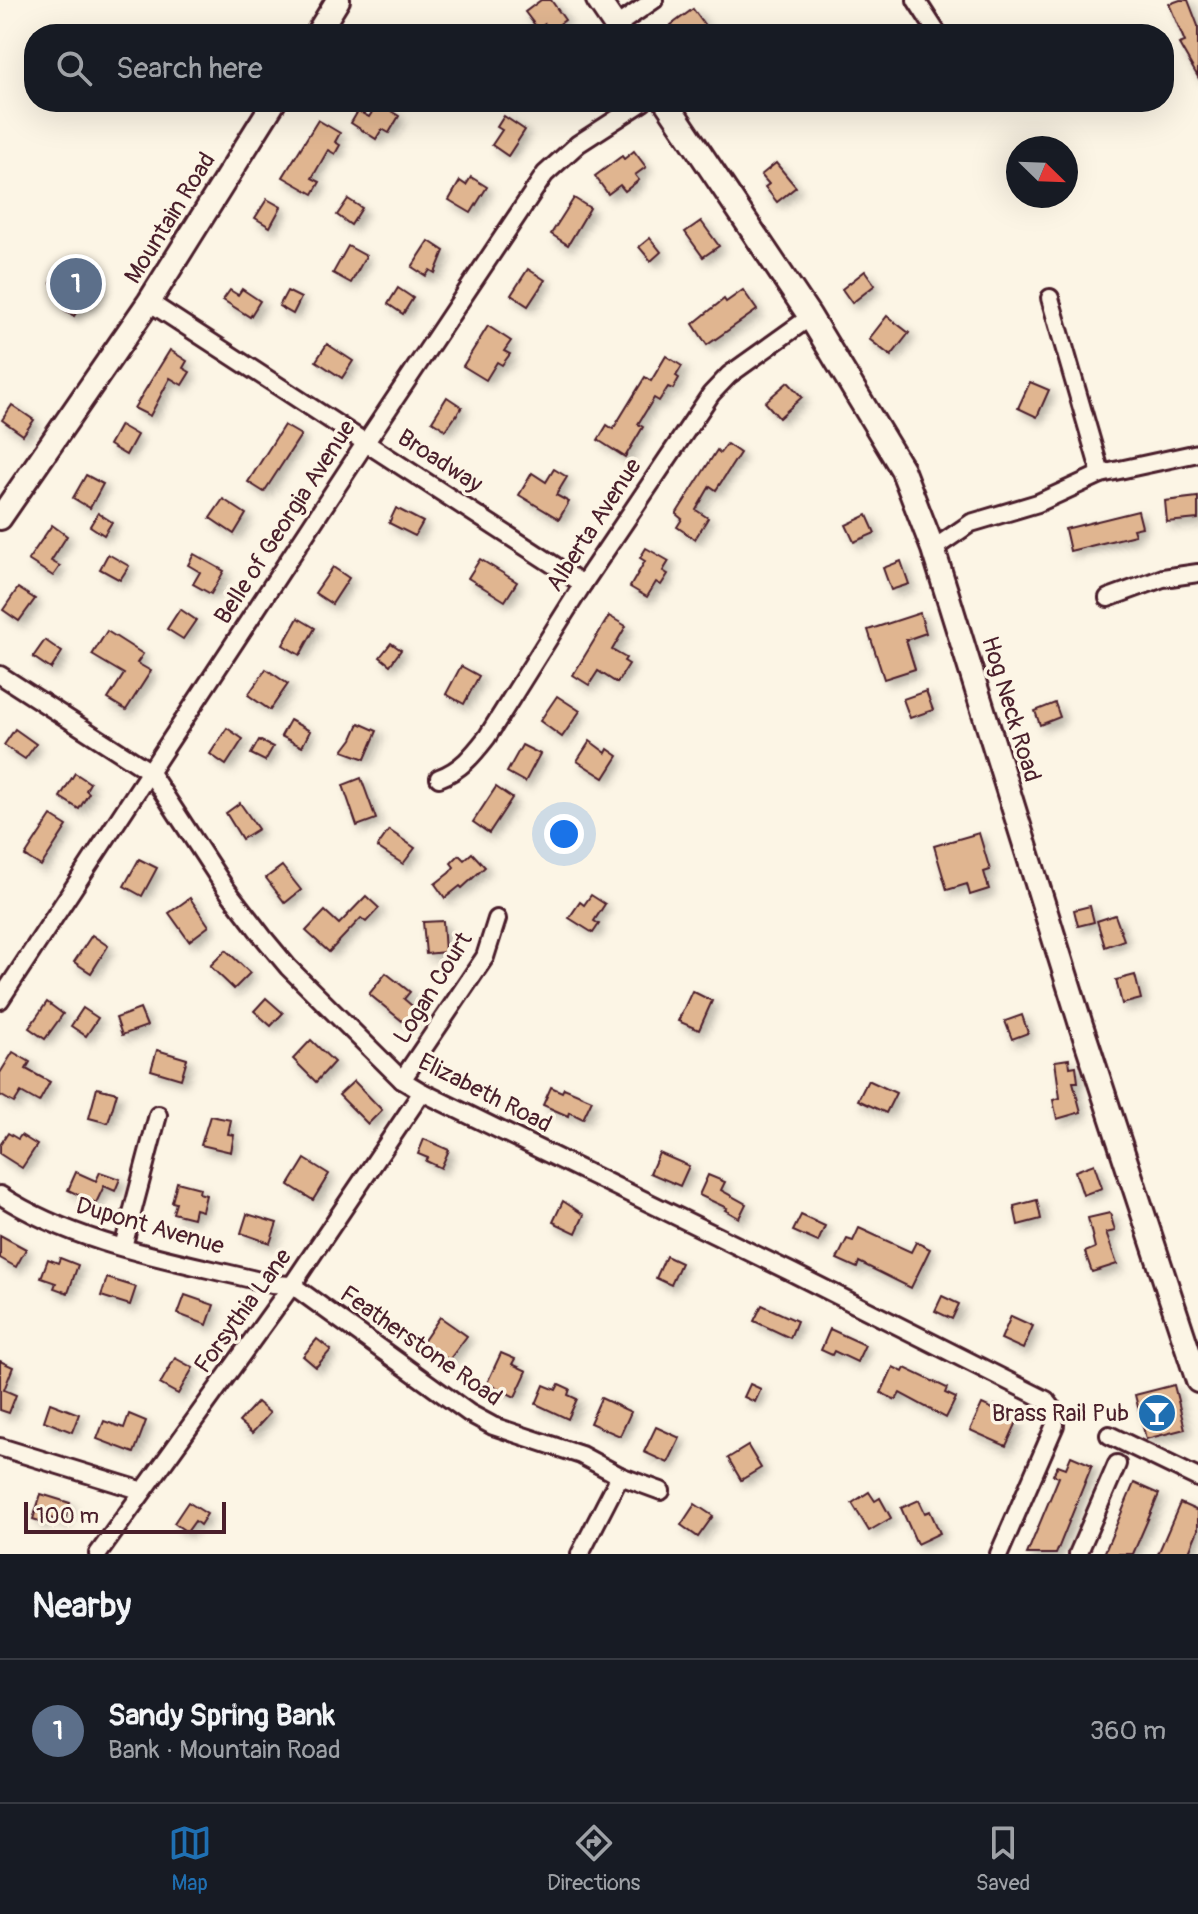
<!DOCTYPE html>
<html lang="en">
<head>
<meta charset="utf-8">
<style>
  body { margin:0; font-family:Pangolin,sans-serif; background:#242831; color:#f1f3f6 }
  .compass { position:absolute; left:1006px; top:136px; width:72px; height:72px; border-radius:50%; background:#171b24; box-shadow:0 8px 32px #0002; rotate:113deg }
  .scale { position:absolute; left:24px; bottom:20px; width:202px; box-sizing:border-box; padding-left:8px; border:4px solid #4a1f2b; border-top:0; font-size:22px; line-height:28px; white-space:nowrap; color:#4a1f2b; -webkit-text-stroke:6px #fcf5e5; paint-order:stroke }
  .you { position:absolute; left:564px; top:834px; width:28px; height:28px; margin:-20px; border:6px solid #fff; border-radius:50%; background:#1a73e8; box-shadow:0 0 0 12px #1a73e833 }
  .badge { display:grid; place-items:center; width:52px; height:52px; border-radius:50%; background:#1f6fb2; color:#fff; font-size:26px; font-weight:700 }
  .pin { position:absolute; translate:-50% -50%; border:4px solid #fff; box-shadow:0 2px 8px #0006 }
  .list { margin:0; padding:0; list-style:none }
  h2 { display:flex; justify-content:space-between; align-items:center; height:104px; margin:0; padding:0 32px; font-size:34px }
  h2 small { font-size:26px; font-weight:400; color:#9ea1a6 }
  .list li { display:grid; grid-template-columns:52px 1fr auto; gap:24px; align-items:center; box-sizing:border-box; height:144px; padding:0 32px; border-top:2px solid #363941 }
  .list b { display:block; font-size:30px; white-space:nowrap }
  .list p { margin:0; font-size:26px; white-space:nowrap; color:#9ea1a6 }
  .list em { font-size:26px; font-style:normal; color:#9ea1a6 }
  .icon { flex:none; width:44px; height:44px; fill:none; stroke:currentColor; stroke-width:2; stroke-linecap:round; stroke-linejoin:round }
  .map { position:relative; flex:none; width:1198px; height:1554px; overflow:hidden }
  .search { position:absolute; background:#171b24; box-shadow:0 8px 32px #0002; left:24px; right:24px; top:24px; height:88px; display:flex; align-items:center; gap:20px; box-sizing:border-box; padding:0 28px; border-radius:32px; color:#9ea1a6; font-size:30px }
  .sheet { height:248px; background:#171b24 }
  nav { display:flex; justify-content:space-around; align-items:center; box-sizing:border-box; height:112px; border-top:2px solid #363941; background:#171b24; font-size:22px; color:#9ea1a6 }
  nav a { display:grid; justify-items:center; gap:4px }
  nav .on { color:#1f6fb2 }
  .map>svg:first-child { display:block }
</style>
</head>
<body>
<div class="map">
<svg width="1198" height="1554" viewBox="0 0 1198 1554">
  <defs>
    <filter id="shadow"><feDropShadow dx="5" dy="5" stdDeviation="4" flood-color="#0004"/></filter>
  </defs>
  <rect width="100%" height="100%" fill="#fcf5e5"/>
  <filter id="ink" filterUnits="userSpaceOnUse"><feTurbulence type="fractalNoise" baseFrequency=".0125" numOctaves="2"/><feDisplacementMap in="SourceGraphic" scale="16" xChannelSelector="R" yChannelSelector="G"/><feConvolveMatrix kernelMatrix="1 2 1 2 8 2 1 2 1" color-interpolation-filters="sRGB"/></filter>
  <g filter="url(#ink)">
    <g fill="#e0b590" stroke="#4a1f2b" stroke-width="2" filter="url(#shadow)">
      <path d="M 541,0 L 551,0 L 565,20 L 550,31 L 545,24 L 538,29 L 525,12 Z"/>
      <path d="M 1180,0 L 1188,0 L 1198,26 L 1198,77 L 1179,44 L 1185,42 L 1169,4 Z"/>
      <path d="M 693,9 L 711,34 L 677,34 L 671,25 Z"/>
      <path d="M 378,103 L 399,116 L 389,133 L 382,129 L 376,139 L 351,123 L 358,111 L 369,117 Z"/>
      <path d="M 504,116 L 525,130 L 508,156 L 492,145 L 502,130 L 497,127 Z"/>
      <path d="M 318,120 L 340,133 L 335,142 L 340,145 L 335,154 L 328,150 L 312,178 L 320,182 L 313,194 L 283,177 Z"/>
      <path d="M 634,151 L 646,167 L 635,175 L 639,180 L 625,191 L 620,185 L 608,194 L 595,176 L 622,156 L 624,159 Z"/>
      <path d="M 776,163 L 796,187 L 777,202 L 765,187 L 769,184 L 761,175 Z"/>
      <path d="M 471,177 L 487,187 L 471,213 L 449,200 L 460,181 L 466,185 Z"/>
      <path d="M 574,198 L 590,208 L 568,245 L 551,234 Z"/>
      <path d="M 267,199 L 281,207 L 270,227 L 255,218 Z"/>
      <path d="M 348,199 L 362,208 L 351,225 L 337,215 Z"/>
      <path d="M 701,221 L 719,246 L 703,257 L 685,232 Z"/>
      <path d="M 650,238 L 661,252 L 651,261 L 639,247 Z"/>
      <path d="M 429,241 L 444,251 L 435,273 L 430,270 L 426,276 L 412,267 Z"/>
      <path d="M 348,246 L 366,256 L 351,283 L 333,273 Z"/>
      <path d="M 65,261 L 101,285 L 88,307 L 82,303 L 74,316 L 65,310 L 73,298 L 51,283 Z"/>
      <path d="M 528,269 L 545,280 L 528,306 L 511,295 Z"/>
      <path d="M 865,271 L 875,285 L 852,303 L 842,289 Z"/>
      <path d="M 398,288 L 413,298 L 403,314 L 388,304 Z"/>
      <path d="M 242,289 L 260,301 L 250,317 L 223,300 L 230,290 L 238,295 Z"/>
      <path d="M 743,290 L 757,310 L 707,345 L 693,324 L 724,299 L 726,302 Z"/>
      <path d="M 287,291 L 301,298 L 293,314 L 279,306 Z"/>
      <path d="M 887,316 L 909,333 L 891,356 L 869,339 Z"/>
      <path d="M 488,326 L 511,341 L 504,351 L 510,354 L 502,365 L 497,362 L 486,380 L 463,366 Z"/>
      <path d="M 327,344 L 353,361 L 342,378 L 316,361 Z"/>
      <path d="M 170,350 L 187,361 L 183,368 L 190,372 L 182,385 L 170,378 L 150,416 L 134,408 Z"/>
      <path d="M 666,356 L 682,366 L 676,376 L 679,378 L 673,389 L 668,387 L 659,401 L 654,398 L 638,424 L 643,427 L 625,457 L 598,440 L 607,425 L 613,429 L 645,377 L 651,381 Z"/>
      <path d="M 788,382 L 802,397 L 779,418 L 765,402 Z"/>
      <path d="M 1030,382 L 1049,390 L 1037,417 L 1018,408 Z"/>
      <path d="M 447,397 L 462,407 L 446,430 L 432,421 Z"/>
      <path d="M 12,405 L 34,420 L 23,435 L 2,420 Z"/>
      <path d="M 120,425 L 137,435 L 126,455 L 109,445 Z"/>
      <path d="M 284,425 L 301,435 L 264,492 L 248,482 Z"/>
      <path d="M 727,444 L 740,453 L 716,490 L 710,486 L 696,510 L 708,518 L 695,539 L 677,527 L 682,519 L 676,514 L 717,450 L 720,453 Z"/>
      <path d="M 554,469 L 567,477 L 556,495 L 569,502 L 559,519 L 519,495 L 532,473 L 546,482 Z"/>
      <path d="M 86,475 L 103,484 L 90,508 L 73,498 Z"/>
      <path d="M 1198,497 L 1198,519 L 1167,522 L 1165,501 Z"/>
      <path d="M 223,499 L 246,514 L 234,534 L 210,518 Z"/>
      <path d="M 396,508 L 423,522 L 415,536 L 389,523 Z"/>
      <path d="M 1138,511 L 1142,527 L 1133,529 L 1135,535 L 1070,551 L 1065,529 Z"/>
      <path d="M 98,513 L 112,522 L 104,535 L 90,526 Z"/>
      <path d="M 867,515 L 875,533 L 854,542 L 846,525 Z"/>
      <path d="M 52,525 L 67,536 L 51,561 L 60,566 L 53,576 L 28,560 Z"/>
      <path d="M 646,548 L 669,561 L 663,571 L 668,574 L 661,585 L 656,582 L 647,597 L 630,587 L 645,561 L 640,558 Z"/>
      <path d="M 108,554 L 129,566 L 120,580 L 100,569 Z"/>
      <path d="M 194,554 L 224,571 L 211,594 L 193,584 L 200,572 L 188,565 Z"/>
      <path d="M 480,559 L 517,582 L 505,601 L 468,578 Z"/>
      <path d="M 901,561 L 909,584 L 891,590 L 883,568 Z"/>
      <path d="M 333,567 L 349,578 L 332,604 L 315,593 Z"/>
      <path d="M 18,588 L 35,599 L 19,621 L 3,610 Z"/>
      <path d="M 180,609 L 196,620 L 183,639 L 167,629 Z"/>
      <path d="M 920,613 L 926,633 L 906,640 L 915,669 L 884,679 L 868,630 Z"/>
      <path d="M 609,616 L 626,626 L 612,650 L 626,658 L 624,661 L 629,664 L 617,683 L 598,671 L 589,685 L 573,675 Z"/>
      <path d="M 298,618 L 315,628 L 300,655 L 283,645 Z"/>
      <path d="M 107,631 L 143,654 L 137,663 L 151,671 L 126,710 L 108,699 L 124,674 L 92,655 Z"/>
      <path d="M 45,640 L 62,652 L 51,669 L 33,657 Z"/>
      <path d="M 391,643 L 401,650 L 390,665 L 380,657 Z"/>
      <path d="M 461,666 L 479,676 L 464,704 L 446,694 Z"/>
      <path d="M 266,669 L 288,684 L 270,710 L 248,695 Z"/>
      <path d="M 926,691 L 933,710 L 910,718 L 903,699 Z"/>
      <path d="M 557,696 L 580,711 L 562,737 L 540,721 Z"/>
      <path d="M 1055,703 L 1060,717 L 1040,725 L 1035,711 Z"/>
      <path d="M 290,720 L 310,731 L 302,747 L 281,736 Z"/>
      <path d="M 359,723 L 377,731 L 365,759 L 343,751 L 352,739 Z"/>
      <path d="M 227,728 L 243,739 L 226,765 L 210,754 Z"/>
      <path d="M 15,729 L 36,744 L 25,759 L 4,745 Z"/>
      <path d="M 259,740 L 273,747 L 265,761 L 251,754 Z"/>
      <path d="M 590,741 L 606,753 L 608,749 L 618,756 L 604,778 L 577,761 Z"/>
      <path d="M 522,745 L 540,754 L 525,782 L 507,772 Z"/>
      <path d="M 75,773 L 90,783 L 86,790 L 89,793 L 79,809 L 60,797 Z"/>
      <path d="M 361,778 L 376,819 L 357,826 L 343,785 Z"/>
      <path d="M 496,787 L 512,798 L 489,833 L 473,822 Z"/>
      <path d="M 240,803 L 258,829 L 242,839 L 226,813 Z"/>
      <path d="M 51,816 L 67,826 L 41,866 L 25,856 Z"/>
      <path d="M 389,830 L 415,848 L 403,864 L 377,847 Z"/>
      <path d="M 979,833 L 990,870 L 984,872 L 989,889 L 970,895 L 967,884 L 947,890 L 934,846 Z"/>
      <path d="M 472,853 L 485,867 L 462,888 L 460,886 L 445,898 L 435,884 L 449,873 L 454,867 L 451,863 L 459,855 L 464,860 Z"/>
      <path d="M 139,859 L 157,868 L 142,896 L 124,886 Z"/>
      <path d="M 282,866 L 301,890 L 285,903 L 266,878 Z"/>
      <path d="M 591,895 L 605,904 L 594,921 L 599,924 L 593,933 L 569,918 L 580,902 L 584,905 Z"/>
      <path d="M 366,896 L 379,908 L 366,922 L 361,918 L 329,952 L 306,931 L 325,911 L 339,924 Z"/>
      <path d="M 190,898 L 209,926 L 189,941 L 169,913 Z"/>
      <path d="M 1090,906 L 1094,922 L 1078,926 L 1074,910 Z"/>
      <path d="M 1115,915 L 1124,940 L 1105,947 L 1097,921 Z"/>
      <path d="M 443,921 L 445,952 L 426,954 L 423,922 Z"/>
      <path d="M 92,935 L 108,946 L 91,973 L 74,962 Z"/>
      <path d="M 226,950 L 250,973 L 234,989 L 210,966 Z"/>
      <path d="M 386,973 L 410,992 L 404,999 L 418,1011 L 407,1025 L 369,994 Z"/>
      <path d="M 1135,975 L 1141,999 L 1122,1004 L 1116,980 Z"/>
      <path d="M 692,991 L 712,1001 L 699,1030 L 678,1021 Z"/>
      <path d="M 266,998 L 283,1013 L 271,1026 L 254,1011 Z"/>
      <path d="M 47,1002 L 63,1014 L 45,1039 L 29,1028 Z"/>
      <path d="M 83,1008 L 98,1018 L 86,1036 L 71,1026 Z"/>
      <path d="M 140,1009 L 147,1026 L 122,1035 L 116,1018 Z"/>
      <path d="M 1022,1015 L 1028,1033 L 1012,1039 L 1005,1021 Z"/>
      <path d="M 311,1040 L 334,1062 L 316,1082 L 293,1059 Z"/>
      <path d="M 157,1050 L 187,1059 L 181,1079 L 151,1070 Z"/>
      <path d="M 13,1052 L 30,1062 L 26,1069 L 50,1082 L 39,1102 L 21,1092 L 14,1103 L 0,1095 L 0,1073 Z"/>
      <path d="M 1069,1059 L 1070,1067 L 1076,1066 L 1078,1082 L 1073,1082 L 1081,1112 L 1057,1119 L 1053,1100 L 1060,1098 L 1055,1061 Z"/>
      <path d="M 868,1080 L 896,1093 L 886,1113 L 858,1100 Z"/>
      <path d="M 354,1081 L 382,1110 L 368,1124 L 339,1095 Z"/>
      <path d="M 551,1087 L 562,1092 L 564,1088 L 592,1100 L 583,1119 L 569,1112 L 568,1116 L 543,1105 Z"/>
      <path d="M 97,1088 L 117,1093 L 108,1123 L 89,1118 Z"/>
      <path d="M 210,1116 L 231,1120 L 228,1134 L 234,1135 L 231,1152 L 201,1145 Z"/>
      <path d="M 8,1133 L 18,1139 L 21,1135 L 37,1145 L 22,1168 L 0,1154 L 0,1145 Z"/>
      <path d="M 424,1139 L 449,1150 L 441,1168 L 426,1161 L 428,1158 L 418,1154 Z"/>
      <path d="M 659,1153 L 689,1166 L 680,1186 L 650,1173 Z"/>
      <path d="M 305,1159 L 329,1174 L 313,1200 L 289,1185 Z"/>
      <path d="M 1094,1164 L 1102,1188 L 1083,1195 L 1075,1171 Z"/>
      <path d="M 76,1172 L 96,1181 L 100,1172 L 120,1179 L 115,1191 L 104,1186 L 96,1203 L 68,1190 Z"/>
      <path d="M 708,1175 L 725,1182 L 721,1190 L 746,1204 L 739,1218 L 725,1210 L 727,1208 L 699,1195 Z"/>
      <path d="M 177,1182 L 200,1188 L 199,1193 L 206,1195 L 202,1211 L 195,1209 L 193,1218 L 173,1213 L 176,1203 L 172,1202 Z"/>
      <path d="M 1037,1200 L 1041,1219 L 1018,1225 L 1014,1206 Z"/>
      <path d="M 563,1201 L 584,1215 L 576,1233 L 553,1222 Z"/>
      <path d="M 1110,1213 L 1115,1231 L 1106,1233 L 1117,1264 L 1092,1272 L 1085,1252 L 1095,1248 L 1088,1218 Z"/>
      <path d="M 247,1214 L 277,1223 L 270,1243 L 241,1233 Z"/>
      <path d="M 801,1215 L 825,1226 L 818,1242 L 793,1231 Z"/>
      <path d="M 859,1228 L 911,1252 L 916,1242 L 930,1249 L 911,1288 L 859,1262 L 857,1268 L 837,1259 L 847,1239 L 853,1241 Z"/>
      <path d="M 0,1235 L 26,1249 L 16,1267 L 0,1258 Z"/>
      <path d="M 666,1256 L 681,1263 L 671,1285 L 656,1278 Z"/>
      <path d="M 60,1258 L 78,1265 L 68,1293 L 54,1288 L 56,1283 L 41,1278 L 48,1259 L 58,1263 Z"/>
      <path d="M 107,1278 L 136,1287 L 130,1305 L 101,1296 Z"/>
      <path d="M 185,1295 L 214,1305 L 207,1325 L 178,1314 Z"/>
      <path d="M 942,1296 L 959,1304 L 952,1319 L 935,1311 Z"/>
      <path d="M 762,1305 L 797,1321 L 790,1338 L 754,1321 Z"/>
      <path d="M 1011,1316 L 1033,1326 L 1023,1349 L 1001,1339 Z"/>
      <path d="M 440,1317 L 467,1336 L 449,1360 L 423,1342 Z"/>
      <path d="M 830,1329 L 865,1345 L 857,1362 L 834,1351 L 832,1355 L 821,1350 Z"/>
      <path d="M 317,1339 L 331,1350 L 316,1367 L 303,1356 Z"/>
      <path d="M 501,1353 L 515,1359 L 512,1364 L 527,1371 L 515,1397 L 487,1383 Z"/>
      <path d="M 175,1358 L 193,1368 L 178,1394 L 160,1384 Z"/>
      <path d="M 0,1361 L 13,1367 L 4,1390 L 16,1395 L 9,1413 L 0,1410 Z"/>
      <path d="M 893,1367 L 903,1372 L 905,1368 L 947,1388 L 945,1393 L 956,1398 L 946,1418 L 900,1393 L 896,1400 L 881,1393 Z"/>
      <path d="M 559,1384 L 570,1389 L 568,1395 L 577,1399 L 568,1419 L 536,1404 L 544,1385 L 556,1390 Z"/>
      <path d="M 750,1384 L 761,1389 L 755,1402 L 744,1397 Z"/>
      <path d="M 1174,1385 L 1185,1429 L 1146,1439 L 1135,1395 Z"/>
      <path d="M 601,1398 L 631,1412 L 620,1436 L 590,1423 Z"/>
      <path d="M 257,1402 L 270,1413 L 252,1433 L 239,1422 Z"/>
      <path d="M 50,1403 L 79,1414 L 72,1432 L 44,1421 Z"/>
      <path d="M 982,1404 L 993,1409 L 995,1405 L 1008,1411 L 1006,1417 L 1017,1422 L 1006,1446 L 970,1430 Z"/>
      <path d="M 129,1414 L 146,1421 L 134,1453 L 97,1439 L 104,1421 L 124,1428 Z"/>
      <path d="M 656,1427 L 680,1438 L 668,1463 L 644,1452 Z"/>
      <path d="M 748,1446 L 761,1468 L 741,1480 L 728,1458 Z"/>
      <path d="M 1071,1456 L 1092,1465 L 1056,1554 L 1027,1554 L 1059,1477 L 1053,1475 L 1058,1465 L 1066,1468 Z"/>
      <path d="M 1134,1483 L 1159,1494 L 1133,1554 L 1104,1554 Z"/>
      <path d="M 869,1492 L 875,1501 L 880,1498 L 891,1518 L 869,1531 L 852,1503 Z"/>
      <path d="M 41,1494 L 70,1503 L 64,1522 L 47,1517 L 45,1523 L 33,1519 Z"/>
      <path d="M 919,1500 L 925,1513 L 930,1511 L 940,1533 L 917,1544 L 901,1508 Z"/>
      <path d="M 188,1502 L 207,1514 L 200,1525 L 195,1521 L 187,1532 L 174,1523 Z"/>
      <path d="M 1180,1503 L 1198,1511 L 1198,1530 L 1188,1554 L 1158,1554 Z"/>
      <path d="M 695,1504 L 713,1516 L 698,1537 L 681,1525 Z"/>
    </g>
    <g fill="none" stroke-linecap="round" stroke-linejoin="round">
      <g stroke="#4a1f2b" stroke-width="22">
        <g id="street">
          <path d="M 916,0 L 938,34"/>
          <path d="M 616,26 L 654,0"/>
          <path d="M 1050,298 L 1101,474"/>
          <path d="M 149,302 L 583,584"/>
          <path d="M 933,549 L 971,523 L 1038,503 L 1101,474 L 1198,453"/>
          <path d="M 1108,598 L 1163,578 L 1198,573"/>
          <path d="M 0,675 L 149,771 L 224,886 L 263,937 L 288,967 L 402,1080 L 422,1092 L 793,1273 L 1046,1400 L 1053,1409 L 1055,1425 L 999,1554"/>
          <path d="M 439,778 C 461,770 473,755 487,737 L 583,584 L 711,394 L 729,375 L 810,317"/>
          <path d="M 0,1000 L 366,442 L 545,174 L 578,144 L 643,102"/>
          <path d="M 402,1080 L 485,957 L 497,919"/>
          <path d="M 0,1195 C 80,1247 181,1261 272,1284 L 292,1285 L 469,1413 L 493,1426 L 581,1455 L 620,1476 L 661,1491"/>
          <path d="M 123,1247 L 158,1115"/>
          <path d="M 1109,1435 L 1198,1478"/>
          <path d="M 0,1447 L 143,1491"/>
          <path d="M 98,1554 L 292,1285 L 422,1092"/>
          <path d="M 580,1554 L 620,1476"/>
          <path d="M 1078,1554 L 1117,1464"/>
        </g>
      </g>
      <g stroke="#4a1f2b" stroke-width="28">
        <g id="secondary">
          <path d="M 598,0 L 621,34"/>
          <path d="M 317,34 L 338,0"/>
          <path d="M 666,102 L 809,315 L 902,469 L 933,549 L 1081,1025 L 1198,1381"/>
          <path d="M 0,518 L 149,302 L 274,102"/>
        </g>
      </g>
      <use href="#street" stroke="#fcf5e5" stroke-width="16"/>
      <use href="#secondary" stroke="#fcf5e5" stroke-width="22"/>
    </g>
  </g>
  <defs>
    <g id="bar-disc" transform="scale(2)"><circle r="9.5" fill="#1f6fb2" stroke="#fcf5e5"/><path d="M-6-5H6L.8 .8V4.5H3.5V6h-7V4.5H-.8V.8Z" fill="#fff"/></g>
  </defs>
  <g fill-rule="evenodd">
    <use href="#bar-disc" x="1157" y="1413"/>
  </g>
  <g text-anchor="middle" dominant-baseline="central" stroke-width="7" stroke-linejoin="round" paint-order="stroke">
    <g font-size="24" fill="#4a1f2b" stroke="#fcf5e5">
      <text transform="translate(170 218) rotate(-58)">Mountain Road</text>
      <text transform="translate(440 461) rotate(33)">Broadway</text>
      <text transform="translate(285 522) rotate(-57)">Belle of Georgia Avenue</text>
      <text transform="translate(594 525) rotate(-57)">Alberta Avenue</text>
      <text transform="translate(1011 709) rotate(73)">Hog Neck Road</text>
      <text transform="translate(433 988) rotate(-58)">Logan Court</text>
      <text transform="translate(485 1093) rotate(27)">Elizabeth Road</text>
      <text transform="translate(150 1226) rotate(16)">Dupont Avenue</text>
      <text transform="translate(243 1311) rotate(-54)">Forsythia Lane</text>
      <text transform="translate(421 1346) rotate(35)">Featherstone Road</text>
    </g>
    <g font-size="24" fill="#4a1f2b" stroke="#fcf5e5" text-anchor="end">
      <text x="1129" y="1413">Brass Rail Pub</text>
    </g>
  </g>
</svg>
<svg class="compass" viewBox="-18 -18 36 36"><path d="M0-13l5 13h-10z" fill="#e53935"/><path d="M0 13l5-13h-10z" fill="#9ea1a6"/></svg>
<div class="scale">100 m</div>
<div class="you"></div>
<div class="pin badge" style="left:76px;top:284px;background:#5c6f8a">1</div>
<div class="search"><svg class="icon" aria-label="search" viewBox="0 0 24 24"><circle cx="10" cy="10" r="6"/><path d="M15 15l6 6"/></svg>Search here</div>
</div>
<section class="sheet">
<h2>Nearby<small></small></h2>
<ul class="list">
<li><span class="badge" style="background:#5c6f8a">1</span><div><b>Sandy Spring Bank</b><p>Bank · Mountain Road</p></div><em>360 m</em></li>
</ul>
</section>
<nav>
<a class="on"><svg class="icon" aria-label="map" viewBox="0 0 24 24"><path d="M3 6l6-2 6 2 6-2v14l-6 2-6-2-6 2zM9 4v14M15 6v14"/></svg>Map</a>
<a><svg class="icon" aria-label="directions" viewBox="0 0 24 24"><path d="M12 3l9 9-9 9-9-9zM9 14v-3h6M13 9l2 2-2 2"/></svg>Directions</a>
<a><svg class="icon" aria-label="saved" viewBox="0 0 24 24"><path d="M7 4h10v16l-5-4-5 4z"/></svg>Saved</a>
</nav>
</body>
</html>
